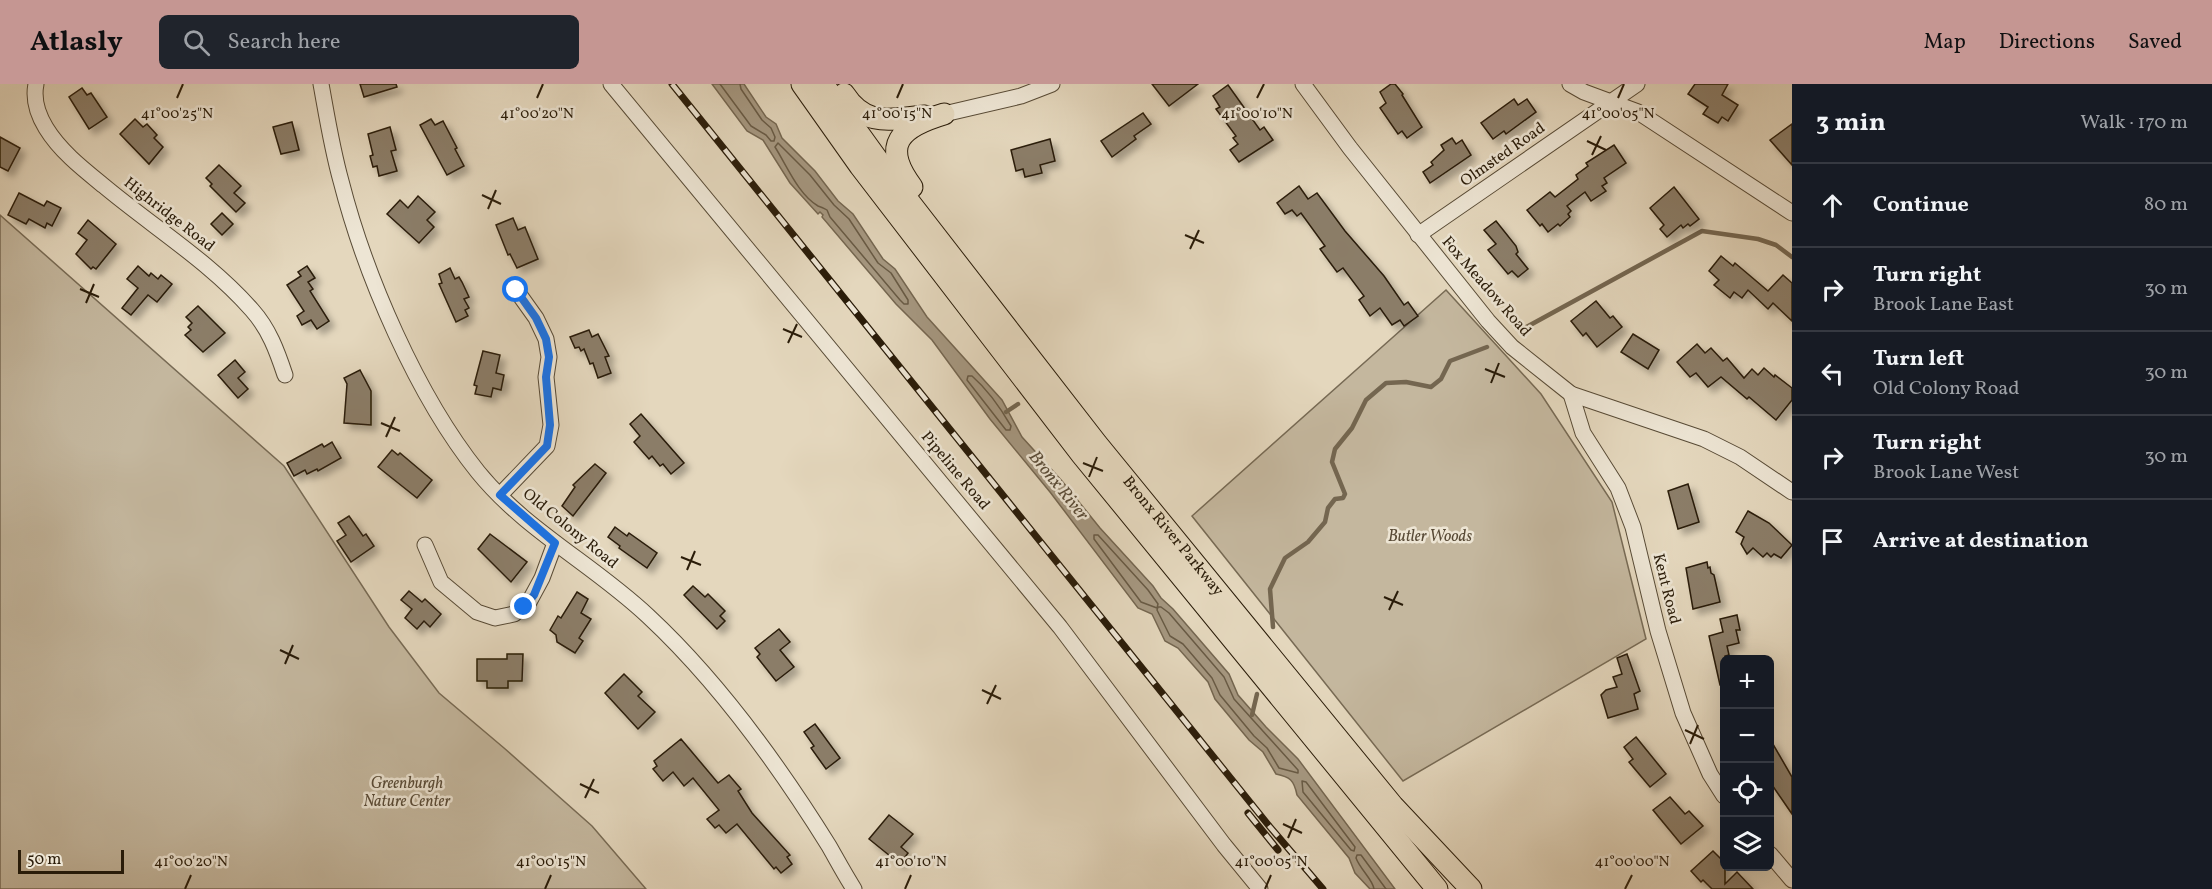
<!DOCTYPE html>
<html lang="en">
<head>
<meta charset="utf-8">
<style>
  body { margin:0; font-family:Vollkorn,serif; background:#20242c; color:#f1f3f6 }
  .controls { position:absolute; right:18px; bottom:18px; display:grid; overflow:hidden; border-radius:9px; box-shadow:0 6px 24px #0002 }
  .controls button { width:54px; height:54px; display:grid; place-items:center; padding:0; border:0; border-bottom:2px solid #363941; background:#171b24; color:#f1f3f6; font:30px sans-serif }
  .scale { position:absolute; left:18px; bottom:15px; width:106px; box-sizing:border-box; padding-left:6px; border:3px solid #2a1c09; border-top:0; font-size:16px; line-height:21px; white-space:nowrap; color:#2a1c09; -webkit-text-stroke:4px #ede5d4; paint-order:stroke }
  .stop { position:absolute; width:18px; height:18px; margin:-14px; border:4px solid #1a73e8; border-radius:50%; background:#fff }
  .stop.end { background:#1a73e8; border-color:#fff; box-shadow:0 2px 6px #0008 }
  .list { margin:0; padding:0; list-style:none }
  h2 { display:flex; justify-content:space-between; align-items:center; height:78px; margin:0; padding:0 24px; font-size:26px }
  h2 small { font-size:20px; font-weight:400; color:#9ea1a6 }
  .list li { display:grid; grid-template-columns:39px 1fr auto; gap:18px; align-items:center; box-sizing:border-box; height:84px; padding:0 24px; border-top:2px solid #363941 }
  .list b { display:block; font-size:22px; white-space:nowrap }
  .list p { margin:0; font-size:20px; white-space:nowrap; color:#9ea1a6 }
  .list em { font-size:20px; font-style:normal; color:#9ea1a6 }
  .icon { flex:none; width:33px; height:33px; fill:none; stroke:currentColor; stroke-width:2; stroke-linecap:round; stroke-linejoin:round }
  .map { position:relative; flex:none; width:1792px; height:805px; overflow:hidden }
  header { display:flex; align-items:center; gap:36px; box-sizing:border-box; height:84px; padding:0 30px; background:#c59692; color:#111 }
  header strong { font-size:28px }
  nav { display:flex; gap:33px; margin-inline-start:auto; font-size:21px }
  .search { width:420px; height:54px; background:#20242c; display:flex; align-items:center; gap:15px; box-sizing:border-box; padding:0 21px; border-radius:9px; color:#9ea1a6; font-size:22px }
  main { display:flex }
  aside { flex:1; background:#171b24 }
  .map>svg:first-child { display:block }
</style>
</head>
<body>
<header>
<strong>Atlasly</strong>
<div class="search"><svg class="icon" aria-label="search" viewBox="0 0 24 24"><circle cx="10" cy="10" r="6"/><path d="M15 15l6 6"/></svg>Search here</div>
<nav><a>Map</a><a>Directions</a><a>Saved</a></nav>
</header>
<main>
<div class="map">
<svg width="1792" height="805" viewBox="0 0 1792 805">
  <defs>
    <filter id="shadow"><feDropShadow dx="5.5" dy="5.5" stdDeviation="3" flood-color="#0004"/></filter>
  </defs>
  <rect width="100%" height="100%" fill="#e4d7bd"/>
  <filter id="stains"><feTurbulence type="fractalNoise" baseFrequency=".00333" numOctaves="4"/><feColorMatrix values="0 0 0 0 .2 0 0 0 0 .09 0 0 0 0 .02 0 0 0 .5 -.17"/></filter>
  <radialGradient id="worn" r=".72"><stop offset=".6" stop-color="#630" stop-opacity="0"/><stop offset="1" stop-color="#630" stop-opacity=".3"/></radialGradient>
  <g fill="#c4b79e" stroke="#776a54" stroke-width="1.5">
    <path d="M 0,131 L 284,382 L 389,543 L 439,609 L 504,664 L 592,742 L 646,805 L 0,805 Z"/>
    <path d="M 1446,206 L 1541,310 L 1612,418 L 1646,555 L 1403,697 L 1192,432 Z"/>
  </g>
  <path fill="#a59780" stroke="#746650" stroke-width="1.5" d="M 712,0 L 744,0 L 766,33 L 776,40 L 782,54 L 815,87 L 838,117 L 853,130 L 883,175 L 895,185 L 927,233 L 1002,316 L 1022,353 L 1062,397 L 1100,444 L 1153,502 L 1161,514 L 1173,525 L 1229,590 L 1238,611 L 1266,643 L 1298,675 L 1395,805 L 1370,805 L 1355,789 L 1349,774 L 1297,711 C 1294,696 1290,693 1276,690 L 1263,668 L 1249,656 L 1215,615 L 1208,598 L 1178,564 L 1165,557 L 1152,530 L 1138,524 L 1050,408 L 990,335 L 932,256 L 896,220 L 822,133 L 823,131 L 820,128 L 818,130 L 790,99 L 763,56 L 747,47 Z"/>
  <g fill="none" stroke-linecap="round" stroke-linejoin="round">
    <g stroke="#685a44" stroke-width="1.5">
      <path d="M 720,0 L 751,42 L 766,51 L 771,57 L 774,57 L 775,53 L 771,44 L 762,36 L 741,5 L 740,0"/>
      <path d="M 778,59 L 810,91 L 834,121 L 849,135 L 878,179 L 891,189 L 908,216 L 908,220 L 904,220 L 900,216 L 830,133 L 827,126 C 824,124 821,123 818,122 C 798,110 787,82 775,63 Z"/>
      <path d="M 968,292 L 972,292 C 988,306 1000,323 1011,342 L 1010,346 L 1006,346 L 967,296 Z"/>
      <path d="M 1094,451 L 1098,451 L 1148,506 L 1158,520 L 1157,524 L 1141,518 L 1094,455 Z"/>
      <path d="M 1158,523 L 1161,523 L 1169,529 L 1224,593 L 1234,615 L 1298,686 L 1298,689 L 1279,684 L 1267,664 L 1254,652 L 1220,611 L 1212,594 L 1183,560 L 1170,552 L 1157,526 Z"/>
      <path d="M 1302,697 L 1306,698 L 1355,763 L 1354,767 L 1351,766 L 1303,708 Z"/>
      <path d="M 1374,805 C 1373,796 1360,785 1356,774 L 1357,771 L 1361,771 L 1386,805"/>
    </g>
    <g stroke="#746650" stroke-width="4.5">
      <path d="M 1521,246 L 1702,147 L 1758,155 L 1776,161 L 1792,173"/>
      <path d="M 1006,328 L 1018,320"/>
      <path d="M 1273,543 L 1270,505 L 1285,474 L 1308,458 L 1325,438 L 1328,424 L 1335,415 L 1343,414 L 1345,410 L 1332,378 L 1335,365 L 1352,344 L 1366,316 L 1386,299 L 1406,298 L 1431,303 L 1441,295 L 1450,277 L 1487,263"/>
      <path d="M 1252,631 L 1257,610"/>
    </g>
  </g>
  <g fill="#8b7d67" stroke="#2a1c09" stroke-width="1.5" filter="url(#shadow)">
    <path d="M 360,0 L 396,0 L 397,3 L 364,13 Z"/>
    <path d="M 1152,0 L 1198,0 L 1169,22 Z"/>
    <path d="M 1391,0 L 1395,0 L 1403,10 L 1402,11 L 1422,43 L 1407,54 L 1402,47 L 1398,50 L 1380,24 L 1386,19 L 1380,8 Z"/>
    <path d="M 1695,0 L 1728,0 L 1722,11 L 1738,21 L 1728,37 L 1722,33 L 1718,39 L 1703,30 L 1708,23 L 1688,10 Z"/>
    <path d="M 1228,1 L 1260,46 L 1264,43 L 1273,56 L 1239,78 L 1230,66 L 1238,60 L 1233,54 L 1236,52 L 1216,25 L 1220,23 L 1213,12 Z"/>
    <path d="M 82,4 L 87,11 L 91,9 L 107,33 L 89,45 L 69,13 Z"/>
    <path d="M 1514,15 L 1518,21 L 1527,15 L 1536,28 L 1506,50 L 1504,47 L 1493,55 L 1481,39 Z"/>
    <path d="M 1143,29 L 1151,40 L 1134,52 L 1136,55 L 1112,73 L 1101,57 Z"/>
    <path d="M 135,35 L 143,43 L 147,40 L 157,51 L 154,54 L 163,63 L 149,80 L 120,50 Z"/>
    <path d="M 431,35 L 435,41 L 443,37 L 457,64 L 455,65 L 464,82 L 447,91 L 420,41 Z"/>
    <path d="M 292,38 L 299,66 L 281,70 L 273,43 Z"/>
    <path d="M 1792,40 L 1792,81 L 1770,56 Z"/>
    <path d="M 390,43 L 396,66 L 391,67 L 397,87 L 379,92 L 377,82 L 373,83 L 370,72 L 373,71 L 368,50 Z"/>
    <path d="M 0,53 L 20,64 L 8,87 L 0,83 Z"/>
    <path d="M 1452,54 L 1456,60 L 1462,56 L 1471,71 L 1430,99 L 1423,88 L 1433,81 L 1431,78 L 1444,66 L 1441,61 Z"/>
    <path d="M 1050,55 L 1055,77 L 1040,81 L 1042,89 L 1025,93 L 1023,85 L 1016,87 L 1011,66 Z"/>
    <path d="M 1614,61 L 1626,79 L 1604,94 L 1607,99 L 1602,102 L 1606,107 L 1591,117 L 1585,108 L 1567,122 L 1571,127 L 1568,130 L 1570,133 L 1560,142 L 1558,140 L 1548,148 L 1542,140 L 1540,142 L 1527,126 L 1550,108 L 1555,113 L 1578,95 L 1576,91 L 1588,82 L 1586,79 Z"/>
    <path d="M 219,81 L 241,102 L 234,109 L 245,119 L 236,128 L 210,102 L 212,100 L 206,94 Z"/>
    <path d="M 1299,102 L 1308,115 L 1317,109 L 1345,147 L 1384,192 L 1404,221 L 1408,218 L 1418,232 L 1404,242 L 1400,236 L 1392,241 L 1380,224 L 1370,232 L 1359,216 L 1364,212 L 1343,184 L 1337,188 L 1320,165 L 1325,162 L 1301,129 L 1297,132 L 1292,126 L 1285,130 L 1277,119 Z"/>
    <path d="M 1674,103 L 1699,135 L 1690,142 L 1688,140 L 1683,144 L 1681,141 L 1667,153 L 1660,145 L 1664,141 L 1650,124 Z"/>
    <path d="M 19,109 L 44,122 L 47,117 L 61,124 L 52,142 L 47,139 L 45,144 L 29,135 L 26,140 L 8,131 Z"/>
    <path d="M 418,112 L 435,128 L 427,136 L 434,143 L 419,159 L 387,130 L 400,116 L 408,124 Z"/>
    <path d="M 222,129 L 233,140 L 222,151 L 211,140 Z"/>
    <path d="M 513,134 L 518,146 L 525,143 L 538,175 L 517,184 L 510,170 L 508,171 L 496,141 Z"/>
    <path d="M 88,136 L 116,160 L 96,185 L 93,183 L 91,185 L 76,170 L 87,156 L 78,149 Z"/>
    <path d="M 1496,137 L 1516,162 L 1518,168 L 1516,170 L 1528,185 L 1518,193 L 1512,187 L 1508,190 L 1488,166 L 1496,160 L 1484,146 Z"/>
    <path d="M 1721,172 L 1733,182 L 1735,179 L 1768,207 L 1783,191 L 1792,199 L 1792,237 L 1773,219 L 1768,225 L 1748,206 L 1742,214 L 1734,208 L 1730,214 L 1714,201 L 1719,196 L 1709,187 Z"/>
    <path d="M 138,182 L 149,192 L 151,189 L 158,195 L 161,191 L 172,200 L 157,218 L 148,211 L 131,231 L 122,224 L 138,204 L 127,195 Z"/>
    <path d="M 307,182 L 315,194 L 308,198 L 313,205 L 310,207 L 329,237 L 317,245 L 311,236 L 302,241 L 297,232 L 304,227 L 287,201 L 301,192 L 298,188 Z"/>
    <path d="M 450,184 L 455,195 L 459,193 L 462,198 L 469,213 L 464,215 L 469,224 L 465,226 L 468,232 L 456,238 L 439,200 L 442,199 L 439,190 Z"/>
    <path d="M 1596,217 L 1610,234 L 1613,232 L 1622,243 L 1597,263 L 1586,249 L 1583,252 L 1571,237 Z"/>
    <path d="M 198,222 L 225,249 L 203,268 L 185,251 L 191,246 L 188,243 L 192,239 L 186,233 Z"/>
    <path d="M 589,246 L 592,253 L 598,250 L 609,272 L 605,273 L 611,289 L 598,294 L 593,279 L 590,280 L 584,265 L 581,267 L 579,263 L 575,264 L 570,253 Z"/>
    <path d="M 1633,250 L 1659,266 L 1648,285 L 1621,268 Z"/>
    <path d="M 1697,260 L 1705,269 L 1711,264 L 1723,277 L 1727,274 L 1744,294 L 1752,285 L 1758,291 L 1764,284 L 1774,293 L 1775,291 L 1792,304 L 1792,316 L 1776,336 L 1749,313 L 1747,315 L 1721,293 L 1708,303 L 1696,289 L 1690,293 L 1677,278 Z"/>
    <path d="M 483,267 L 500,271 L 496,289 L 504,291 L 501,306 L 493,304 L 491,313 L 475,310 L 477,302 L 474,301 Z"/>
    <path d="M 235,276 L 245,288 L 238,294 L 248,305 L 238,314 L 218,291 Z"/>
    <path d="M 360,286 L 371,307 L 371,341 L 344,339 L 347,300 L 344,294 Z"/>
    <path d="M 641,330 L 684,379 L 671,390 L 663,380 L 660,382 L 652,372 L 649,375 L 634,358 L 640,352 L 630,340 Z"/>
    <path d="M 332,358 L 341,374 L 318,387 L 317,385 L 307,390 L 305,386 L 294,392 L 287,379 L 322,360 L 324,363 Z"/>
    <path d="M 392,366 L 398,371 L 400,369 L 432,396 L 417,414 L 378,383 Z"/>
    <path d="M 595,380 L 606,389 L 573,432 L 562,422 L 575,403 L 573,401 Z"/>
    <path d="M 1688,400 L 1699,438 L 1678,445 L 1668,407 Z"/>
    <path d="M 1748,427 L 1769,439 L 1792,461 L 1781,474 L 1774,470 L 1771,473 L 1767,469 L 1763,473 L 1753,464 L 1747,470 L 1741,460 L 1744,453 L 1736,448 Z"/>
    <path d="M 349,432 L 363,452 L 366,450 L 374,462 L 351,478 L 337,457 L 346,451 L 338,439 Z"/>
    <path d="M 615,443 L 627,452 L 629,449 L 657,469 L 647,484 L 619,464 L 620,462 L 608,453 Z"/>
    <path d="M 490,450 L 527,478 L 511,498 L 478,465 Z"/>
    <path d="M 1707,478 L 1708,484 L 1710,483 L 1711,489 L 1714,491 L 1720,518 L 1693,525 L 1686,484 Z"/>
    <path d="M 693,502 L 705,513 L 708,510 L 725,527 L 720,532 L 725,537 L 717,545 L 684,511 Z"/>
    <path d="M 409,507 L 422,518 L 425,515 L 441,530 L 430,543 L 424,537 L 417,545 L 405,534 L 412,525 L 401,516 Z"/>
    <path d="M 577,508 L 588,515 L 581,529 L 591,535 L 579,554 L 583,557 L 575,569 L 557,558 L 556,551 L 550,546 L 558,532 L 561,534 Z"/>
    <path d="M 1737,531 L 1740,546 L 1736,546 L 1739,559 L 1727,562 L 1729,571 L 1725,572 L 1725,601 L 1720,601 L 1709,552 L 1723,548 L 1720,535 Z"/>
    <path d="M 779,545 L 790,558 L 780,566 L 794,583 L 776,597 L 757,573 L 760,570 L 755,564 Z"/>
    <path d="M 507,570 L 523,570 L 522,597 L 508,597 L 508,604 L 487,604 L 487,597 L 477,597 L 477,575 L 507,575 Z"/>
    <path d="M 1627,570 L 1640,607 L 1634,610 L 1638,625 L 1608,634 L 1601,611 L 1606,606 L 1617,603 L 1613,593 L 1622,590 L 1617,574 Z"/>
    <path d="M 624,590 L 642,608 L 638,612 L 655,628 L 638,645 L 605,609 Z"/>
    <path d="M 815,640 L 840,674 L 826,685 L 811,664 L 814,662 L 804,648 Z"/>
    <path d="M 1636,653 L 1666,690 L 1650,703 L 1629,678 L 1633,675 L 1624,663 Z"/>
    <path d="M 681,655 L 718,699 L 729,691 L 741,705 L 738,707 L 752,729 L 790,771 L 787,773 L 792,780 L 781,789 L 776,783 L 774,785 L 737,740 L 726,749 L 719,741 L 715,744 L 707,735 L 719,726 L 693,694 L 684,702 L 673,688 L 663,697 L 653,685 L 657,682 L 654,677 Z"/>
    <path d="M 1770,655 L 1792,693 L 1792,730 L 1770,698 Z"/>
    <path d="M 1670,713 L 1685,730 L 1689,727 L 1703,742 L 1681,760 L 1653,726 Z"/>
    <path d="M 889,731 L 913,750 L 901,763 L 908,769 L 900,780 L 869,755 Z"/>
    <path d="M 1713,767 L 1725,779 L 1725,800 L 1737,788 L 1753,805 L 1712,805 L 1703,796 L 1701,798 L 1691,787 Z"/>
  </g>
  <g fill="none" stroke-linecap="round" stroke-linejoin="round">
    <g stroke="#584b36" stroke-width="17">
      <g id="minor">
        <path d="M 36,0 C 33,15 38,31 46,44 C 60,67 83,85 104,102 C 153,143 210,178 252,226 C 269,245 277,267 285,291"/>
        <path d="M 321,0 C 327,33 332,65 341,97 C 365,191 417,312 478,388 C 525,446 594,481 648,532 C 719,598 778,680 829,762 C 837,776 845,791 854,805"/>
        <path d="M 611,0 L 1060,543 L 1224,761 L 1260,805"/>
        <path d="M 1303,0 L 1350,64 L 1488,237 L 1512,263 L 1571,310 L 1704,355 L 1740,373 L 1792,408"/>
        <path d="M 1570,0 L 1584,8 L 1638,28 L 1792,129"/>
        <path d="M 944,30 L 1021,12 L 1052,0"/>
        <path d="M 1418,151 L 1637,0"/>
        <path d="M 1571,310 L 1583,349 L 1618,404 L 1633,443 L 1658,547 L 1683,629 L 1710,690 L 1724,712"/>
        <path d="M 500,411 L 547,362 L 551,341 L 546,293 L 549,273 L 546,255 L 536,234 L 516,206"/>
        <path d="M 425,461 L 441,498 L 477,528 L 495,534 L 514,530 L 529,518 L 542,494 L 555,459"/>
        <path d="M 1770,770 L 1792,796"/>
      </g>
    </g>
    <g stroke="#2a1c09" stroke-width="23">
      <g id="highway">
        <path d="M 802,0 L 860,82 L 1082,371 L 1437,805"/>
        <path id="s1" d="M 823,0 L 890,93 L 1097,360 L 1393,722 L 1471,805"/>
        <path d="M 844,10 C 866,44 891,35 925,32"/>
        <path d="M 912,103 C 880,60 901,43 944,30"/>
      </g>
    </g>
    <use href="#minor" stroke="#ede5d4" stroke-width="15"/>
    <use href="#highway" stroke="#e4d7bd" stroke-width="21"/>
    <g stroke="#2a1c09" stroke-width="7">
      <g id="rail">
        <path d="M 672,0 L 1270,743 L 1323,805"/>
        <path d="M 1248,729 L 1278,766"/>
      </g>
    </g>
    <use href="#rail" stroke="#ede5d4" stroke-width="4.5" stroke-dasharray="14" stroke-linecap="butt"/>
  </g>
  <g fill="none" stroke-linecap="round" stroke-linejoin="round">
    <path stroke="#1a73e8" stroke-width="8" d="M 516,206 L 536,234 L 546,255 L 549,273 L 546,293 L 550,341 L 547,362 L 500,411 L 555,459 L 534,511 L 524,523"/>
  </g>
  <path fill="none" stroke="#2a1c09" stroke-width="2" d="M 177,14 L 183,0M 537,14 L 543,0M 897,14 L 903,0M 1257,14 L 1264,0M 1618,14 L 1624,0M 1587,57 L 1606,66M 1592,71 L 1601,52M 482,111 L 501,120M 488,125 L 496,106M 1185,151 L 1204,159M 1190,165 L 1199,146M 80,205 L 99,213M 86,219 L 94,200M 783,245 L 802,253M 788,259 L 797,240M 1485,285 L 1505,293M 1491,299 L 1499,279M 381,339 L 400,347M 386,353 L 395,333M 1083,379 L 1103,387M 1089,393 L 1097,373M 681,473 L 701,481M 687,486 L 695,467M 1384,513 L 1403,521M 1389,526 L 1398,507M 280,566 L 299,575M 285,580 L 293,561M 982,606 L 1001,615M 987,620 L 996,601M 1685,646 L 1704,655M 1690,660 L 1698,641M 580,700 L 599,709M 585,714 L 594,695M 1283,740 L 1302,749M 1288,754 L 1296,735M 185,805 L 191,791M 545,805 L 551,791M 905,805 L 911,791M 1265,805 L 1271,791M 1625,805 L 1632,791"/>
  <g text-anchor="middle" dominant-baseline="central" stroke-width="5" stroke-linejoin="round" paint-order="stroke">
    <g font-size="16" fill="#2a1c09" stroke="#ede5d4">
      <text transform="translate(1503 71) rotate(-35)">Olmsted Road</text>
      <text transform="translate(169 131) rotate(38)">Highridge Road</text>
      <text transform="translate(1486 203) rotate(49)">Fox Meadow Road</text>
      <text transform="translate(955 387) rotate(50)">Pipeline Road</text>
      <text transform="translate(570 445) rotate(39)">Old Colony Road</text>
      <text stroke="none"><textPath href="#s1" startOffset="572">Bronx River Parkway</textPath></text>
      <text transform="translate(1666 505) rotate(76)">Kent Road</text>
    </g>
    <g font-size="16" font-style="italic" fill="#584a36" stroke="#ede5d4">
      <text x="1430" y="453">Butler Woods</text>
      <text x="407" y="700">Greenburgh<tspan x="407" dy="18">Nature Center</tspan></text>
    </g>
    <g font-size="18" font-style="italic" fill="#5b4d39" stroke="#ede5d4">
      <text transform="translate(1058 402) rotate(51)">Bronx River</text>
    </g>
  </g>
  <g font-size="15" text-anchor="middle" fill="#2a1c09" stroke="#ede5d4" stroke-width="5" stroke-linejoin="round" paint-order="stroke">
    <text x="177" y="34">41°00'25"N</text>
    <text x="537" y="34">41°00'20"N</text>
    <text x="897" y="34">41°00'15"N</text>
    <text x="1257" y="34">41°00'10"N</text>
    <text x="1618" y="34">41°00'05"N</text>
    <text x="191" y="782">41°00'20"N</text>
    <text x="551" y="782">41°00'15"N</text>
    <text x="911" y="782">41°00'10"N</text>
    <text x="1271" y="782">41°00'05"N</text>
    <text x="1632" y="782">41°00'00"N</text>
  </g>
  <rect width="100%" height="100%" filter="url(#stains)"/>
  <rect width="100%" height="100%" fill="url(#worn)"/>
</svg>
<div class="controls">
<button>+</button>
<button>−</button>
<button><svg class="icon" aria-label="locate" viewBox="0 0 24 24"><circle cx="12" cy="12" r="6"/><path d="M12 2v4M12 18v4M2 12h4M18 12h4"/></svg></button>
<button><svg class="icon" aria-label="layers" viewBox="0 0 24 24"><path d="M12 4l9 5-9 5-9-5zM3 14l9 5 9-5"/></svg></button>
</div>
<div class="scale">50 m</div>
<div class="stop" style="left:516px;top:206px"></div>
<div class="stop end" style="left:524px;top:523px"></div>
</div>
<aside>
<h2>3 min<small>Walk · 170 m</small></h2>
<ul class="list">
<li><svg class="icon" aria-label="ahead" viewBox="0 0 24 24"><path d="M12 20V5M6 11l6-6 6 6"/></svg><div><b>Continue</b></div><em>80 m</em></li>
<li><svg class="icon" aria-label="right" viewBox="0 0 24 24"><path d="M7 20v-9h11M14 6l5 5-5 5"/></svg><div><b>Turn right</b><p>Brook Lane East</p></div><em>30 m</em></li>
<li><svg class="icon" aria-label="left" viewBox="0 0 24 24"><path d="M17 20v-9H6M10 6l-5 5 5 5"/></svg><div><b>Turn left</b><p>Old Colony Road</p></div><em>30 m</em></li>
<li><svg class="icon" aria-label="right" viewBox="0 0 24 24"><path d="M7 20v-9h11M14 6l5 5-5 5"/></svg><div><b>Turn right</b><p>Brook Lane West</p></div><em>30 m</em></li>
<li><svg class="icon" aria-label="arrive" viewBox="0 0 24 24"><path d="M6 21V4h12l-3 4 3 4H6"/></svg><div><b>Arrive at destination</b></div></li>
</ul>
</aside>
</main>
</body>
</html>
